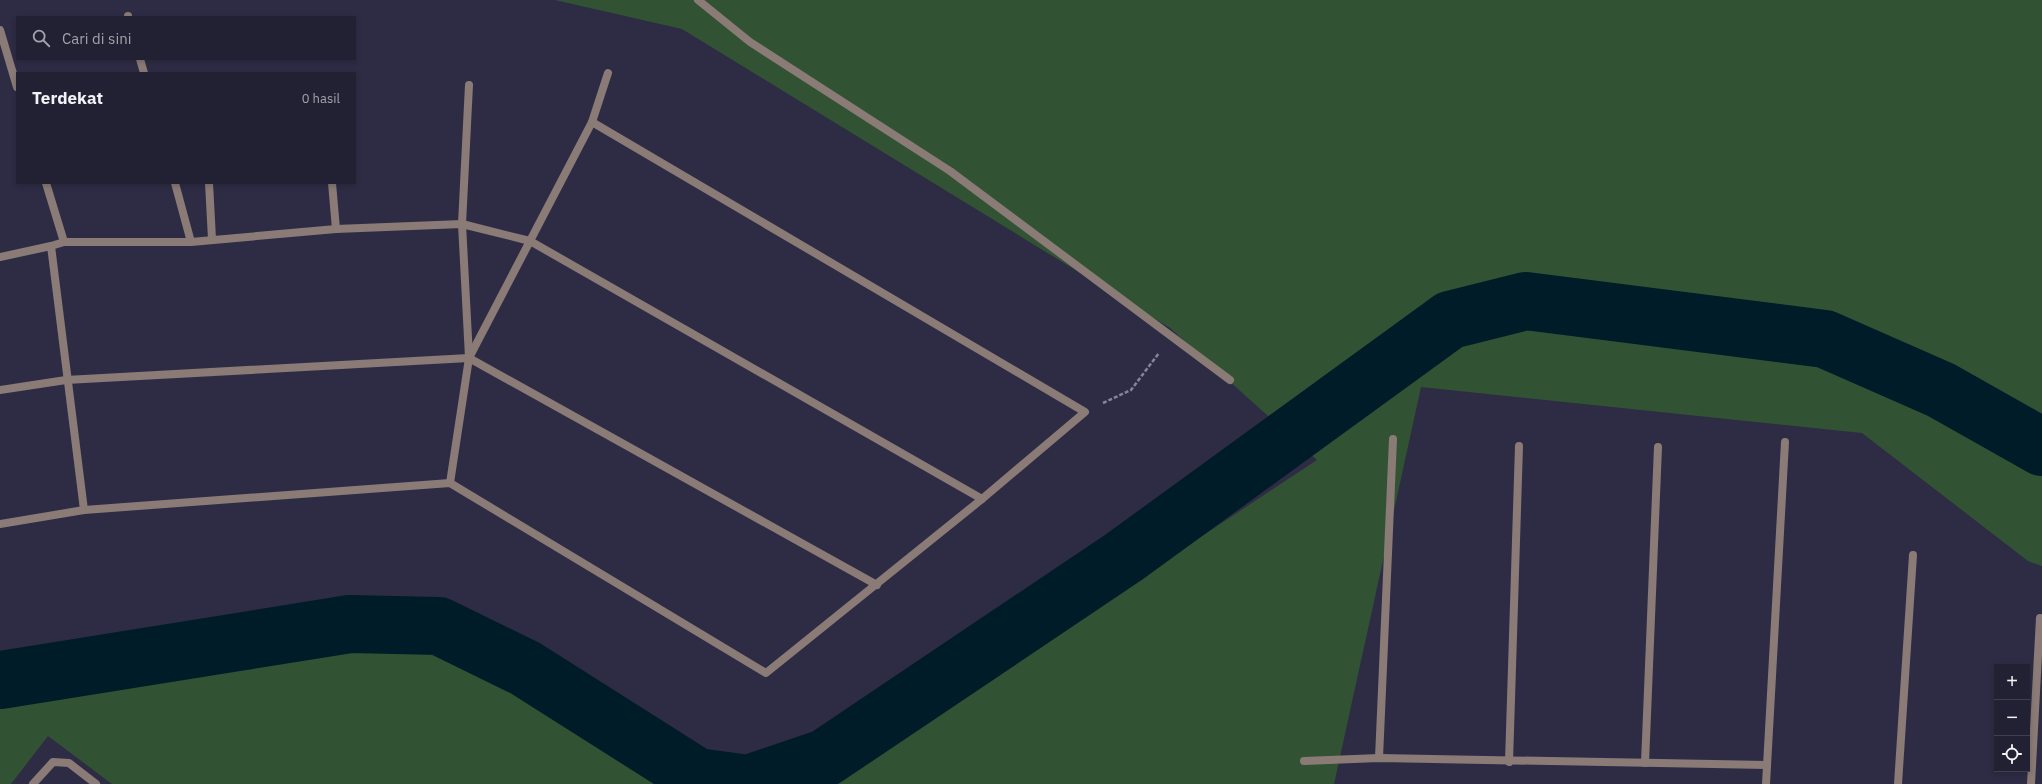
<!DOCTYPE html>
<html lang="id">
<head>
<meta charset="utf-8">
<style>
  body { margin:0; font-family:"IBM Plex Sans",sans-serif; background:#2e2e40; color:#f1f3f6 }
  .controls { position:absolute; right:12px; bottom:12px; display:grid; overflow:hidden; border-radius:0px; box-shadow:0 2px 6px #0003 }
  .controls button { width:36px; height:36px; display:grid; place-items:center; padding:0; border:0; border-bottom:1px solid #3f3e4f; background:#222134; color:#f1f3f6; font:20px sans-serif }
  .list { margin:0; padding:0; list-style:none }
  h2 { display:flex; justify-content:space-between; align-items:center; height:52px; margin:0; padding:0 16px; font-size:17px }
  h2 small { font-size:13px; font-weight:400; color:#a2a3ac }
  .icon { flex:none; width:22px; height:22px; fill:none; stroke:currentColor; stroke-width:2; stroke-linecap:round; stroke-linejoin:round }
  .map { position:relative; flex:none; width:2042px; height:784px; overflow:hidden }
  .search { position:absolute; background:#222134; box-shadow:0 2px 6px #0003; left:16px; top:16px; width:340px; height:44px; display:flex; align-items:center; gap:10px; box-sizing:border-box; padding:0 14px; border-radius:0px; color:#a2a3ac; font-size:15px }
  .panel { position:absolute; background:#222134; box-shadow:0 2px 6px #0003; left:16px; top:72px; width:340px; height:112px; border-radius:0px }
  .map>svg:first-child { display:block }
</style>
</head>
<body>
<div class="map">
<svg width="2042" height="784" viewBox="0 0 2042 784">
  <rect width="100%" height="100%" fill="#2e2c45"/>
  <g fill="#325333">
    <path d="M 555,0 L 2042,0 L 2042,566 L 2028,561 L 1862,433 L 1421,387 L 1334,784 L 827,784 L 1317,460 L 1170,328 L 682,29 Z"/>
    <path d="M 357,650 L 448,651 L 660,784 L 112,784 L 48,736 L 11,784 L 0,784 L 0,696 Z"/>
  </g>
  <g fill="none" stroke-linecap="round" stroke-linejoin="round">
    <path stroke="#001c29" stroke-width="58" d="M 0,680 L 350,624 L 439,626 L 525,668 L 697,777 L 748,784 L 825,758 L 1124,557 L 1450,320 L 1526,301 L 1825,339 L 1941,390 L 2042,447"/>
    <path stroke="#858499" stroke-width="2.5" stroke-dasharray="4 2" stroke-linecap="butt" d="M 1103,403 L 1131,390 L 1159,353"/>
    <g stroke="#8a7b76" stroke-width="8">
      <path d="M 698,0 L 750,42 L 950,171 L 1230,380"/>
      <path d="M 128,16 L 128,17"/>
      <path d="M 0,30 L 17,87"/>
      <path d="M 140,59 L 144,73"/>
      <path d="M 46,183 L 64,242"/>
      <path d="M 175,183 L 191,242"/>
      <path d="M 209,183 L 212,239"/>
      <path d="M 332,183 L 336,229"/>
      <path d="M 0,257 L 51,246"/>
      <path d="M 469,357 L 462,224 L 469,85"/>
      <path d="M 0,390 L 66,380 L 469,358 L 877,585"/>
      <path d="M 450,483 L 469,358 L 592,122 L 608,73"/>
      <path d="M 84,510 L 51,246 L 64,242 L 191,242 L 336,229 L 462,224 L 530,241 L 982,499"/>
      <path d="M 0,524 L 84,510 L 450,483 L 766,673 L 982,499 L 1085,412 L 592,122"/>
      <path d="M 1379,758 L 1393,439"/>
      <path d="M 1304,761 L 1379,758 L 1767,765"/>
      <path d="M 1509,762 L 1519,446"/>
      <path d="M 1645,763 L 1658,447"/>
      <path d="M 33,784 L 53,762 L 69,763 L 96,784"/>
      <path d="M 1766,784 L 1785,442"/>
      <path d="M 1898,784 L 1913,555"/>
      <path d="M 2031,784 L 2040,618"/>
    </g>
  </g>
</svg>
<div class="controls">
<button>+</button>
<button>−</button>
<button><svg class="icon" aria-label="locate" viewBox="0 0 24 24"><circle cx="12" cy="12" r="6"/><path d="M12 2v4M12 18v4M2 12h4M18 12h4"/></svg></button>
</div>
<div class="search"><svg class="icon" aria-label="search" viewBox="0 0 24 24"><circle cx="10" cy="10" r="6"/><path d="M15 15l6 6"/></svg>Cari di sini</div>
<section class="panel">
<h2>Terdekat<small>0 hasil</small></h2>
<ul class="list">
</ul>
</section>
</div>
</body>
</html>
